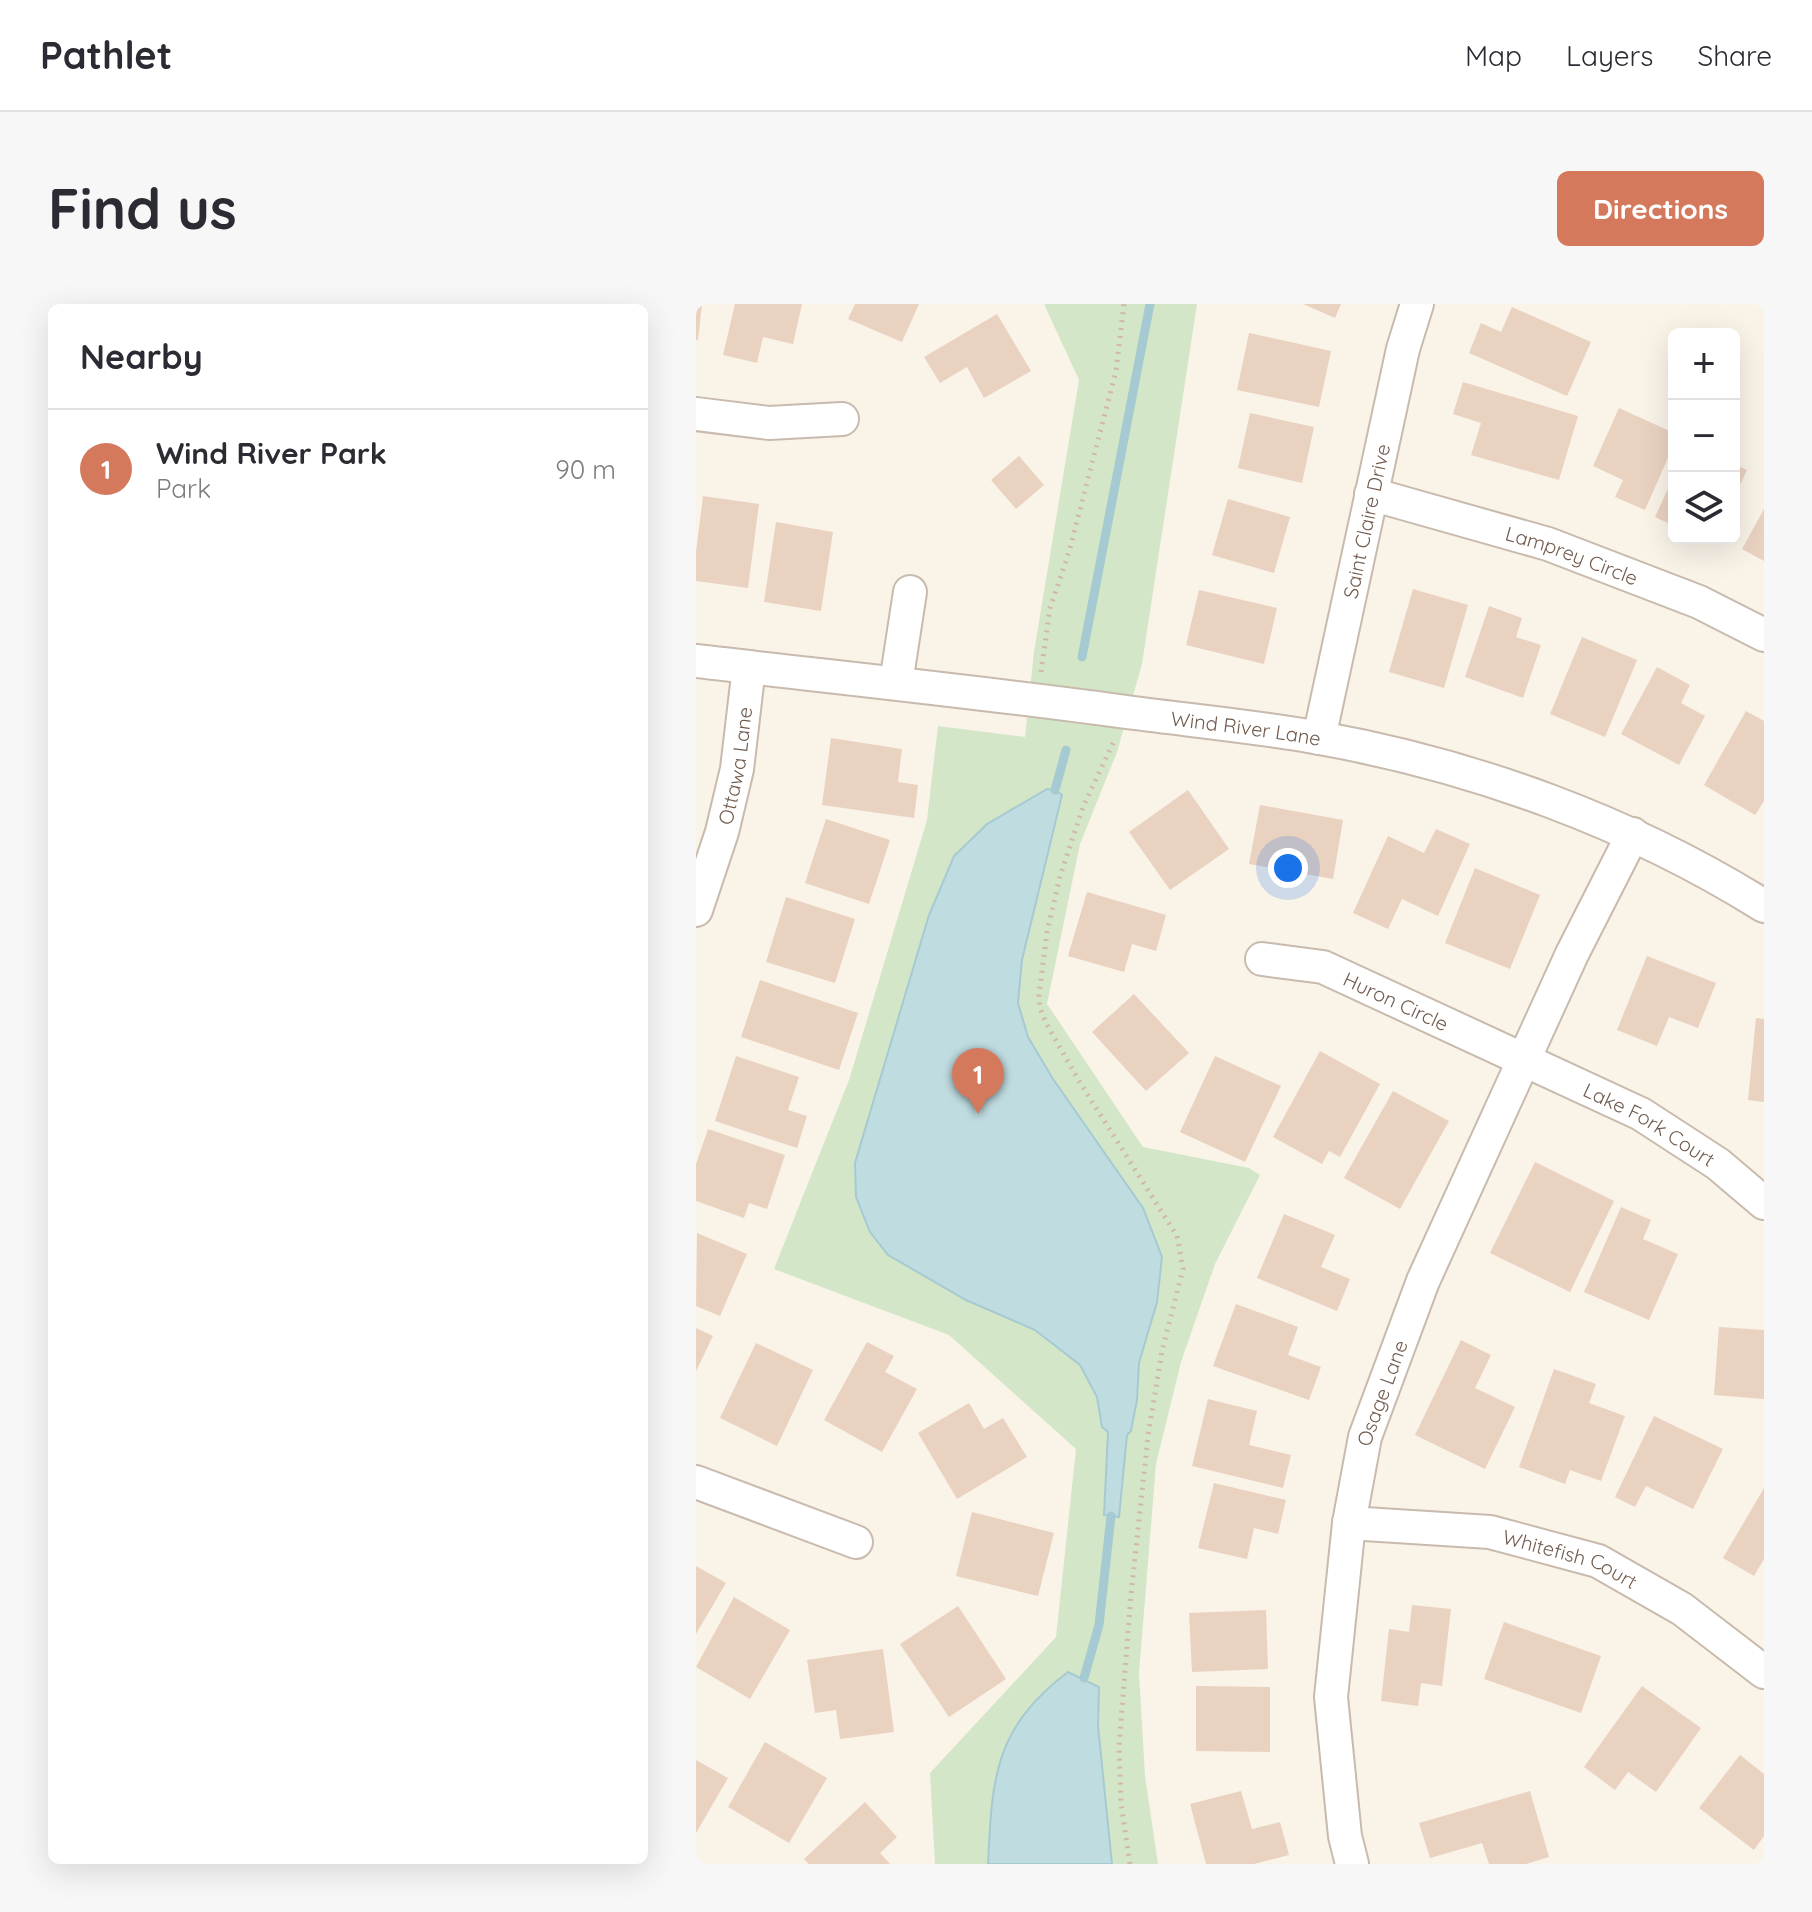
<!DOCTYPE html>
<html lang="en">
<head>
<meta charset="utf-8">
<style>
  body { margin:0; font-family:Quicksand,sans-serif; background:#f7f7f7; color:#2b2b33 }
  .controls { position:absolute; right:24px; top:24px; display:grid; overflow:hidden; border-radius:12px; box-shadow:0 8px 32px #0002 }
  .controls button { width:72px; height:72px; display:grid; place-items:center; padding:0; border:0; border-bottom:2px solid #e1e1e2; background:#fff; color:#2b2b33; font:40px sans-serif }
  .you { position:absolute; left:592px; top:564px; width:28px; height:28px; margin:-20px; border:6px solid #fff; border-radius:50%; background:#1a73e8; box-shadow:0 0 0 12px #1a73e833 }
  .badge { display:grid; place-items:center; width:52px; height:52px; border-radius:50%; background:#d5795c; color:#fff; font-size:26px; font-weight:700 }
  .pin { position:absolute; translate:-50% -66px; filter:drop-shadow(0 2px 4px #0008) }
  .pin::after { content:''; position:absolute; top:42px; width:28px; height:24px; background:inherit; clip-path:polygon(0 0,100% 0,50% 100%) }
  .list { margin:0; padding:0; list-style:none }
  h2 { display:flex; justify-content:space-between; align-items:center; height:104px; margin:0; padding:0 32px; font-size:34px }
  h2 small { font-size:26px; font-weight:400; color:#7c7c81 }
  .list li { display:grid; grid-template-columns:52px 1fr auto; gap:24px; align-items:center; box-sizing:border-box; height:120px; padding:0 32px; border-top:2px solid #e1e1e2 }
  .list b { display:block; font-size:30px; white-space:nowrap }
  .list p { margin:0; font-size:26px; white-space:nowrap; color:#7c7c81 }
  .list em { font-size:26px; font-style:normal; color:#7c7c81 }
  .icon { flex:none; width:44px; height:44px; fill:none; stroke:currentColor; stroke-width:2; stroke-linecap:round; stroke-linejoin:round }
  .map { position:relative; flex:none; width:1068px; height:1560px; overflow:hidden; border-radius:12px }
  header { display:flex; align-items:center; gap:48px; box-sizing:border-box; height:112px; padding:0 40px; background:#fff; border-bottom:2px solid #e1e1e2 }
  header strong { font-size:38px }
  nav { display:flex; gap:44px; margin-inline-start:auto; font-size:28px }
  .intro { display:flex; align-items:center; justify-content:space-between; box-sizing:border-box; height:192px; padding:0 48px }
  h1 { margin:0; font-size:56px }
  .button { padding:20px 36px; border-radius:12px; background:#d5795c; color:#fff; font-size:28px; font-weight:700 }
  main { display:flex; gap:48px; padding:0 48px }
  aside { flex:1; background:#fff; border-radius:12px; box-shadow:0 8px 32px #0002 }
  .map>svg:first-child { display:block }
</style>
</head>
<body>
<header>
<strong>Pathlet</strong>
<nav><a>Map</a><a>Layers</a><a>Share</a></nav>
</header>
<div class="intro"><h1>Find us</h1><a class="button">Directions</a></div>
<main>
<aside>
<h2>Nearby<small></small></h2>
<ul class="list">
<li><span class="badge">1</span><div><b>Wind River Park</b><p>Park</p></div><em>90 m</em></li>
</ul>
</aside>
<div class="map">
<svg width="1068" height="1560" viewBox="0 0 1068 1560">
  <rect width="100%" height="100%" fill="#faf3e8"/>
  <path fill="#d4e6c8" d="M 348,0 L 501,0 L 446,360 L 421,448 L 384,540 L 351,700 L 447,843 L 553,864 L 564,871 L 519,960 L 485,1058 L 460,1160 L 443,1369 L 449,1472 L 462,1560 L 239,1560 L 234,1469 L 360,1333 L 380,1145 L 253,1031 L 78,965 L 153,776 L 231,516 L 242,422 L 329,433 L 338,348 L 383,76 Z"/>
  <g fill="#bfdce1" stroke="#a6cad2" stroke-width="2">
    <path d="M 351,485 L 359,486 L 366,491 L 326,656 L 322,699 L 332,733 L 357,775 L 447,904 L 466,953 L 461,998 L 443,1059 L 441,1096 L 435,1127 L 431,1131 L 423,1213 L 408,1211 L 412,1128 L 406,1123 L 401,1093 L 384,1061 L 339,1026 L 270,996 L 192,951 L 174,928 L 160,893 L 159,859 L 233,611 L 258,552 L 291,520 Z"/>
    <path d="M 372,1368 L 403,1383 L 402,1422 L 416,1560 L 292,1560 C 296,1474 298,1424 372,1368 Z"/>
  </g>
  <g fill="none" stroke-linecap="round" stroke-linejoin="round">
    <g stroke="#a6cad2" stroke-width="9">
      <path d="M 386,353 L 454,0"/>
      <path d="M 359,486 L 370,446"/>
      <path d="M 388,1374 L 403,1321 L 415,1212"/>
    </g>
  </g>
  <g fill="#ead2c1">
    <path d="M 0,0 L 6,0 L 2,36 L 0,36 Z"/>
    <path d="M 39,0 L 106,0 L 97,40 L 67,33 L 61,59 L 27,51 Z"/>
    <path d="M 159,0 L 223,0 L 206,38 L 152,15 Z"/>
    <path d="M 607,0 L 645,0 L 639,14 Z"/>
    <path d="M 816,3 L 895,38 L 871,92 L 773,49 L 785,19 L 805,28 Z"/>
    <path d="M 301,10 L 335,67 L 288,94 L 271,63 L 244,79 L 228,53 Z"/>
    <path d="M 553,29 L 635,47 L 623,103 L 541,86 Z"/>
    <path d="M 767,78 L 882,112 L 863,176 L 775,151 L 785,119 L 757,110 Z"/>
    <path d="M 923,104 L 978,129 L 978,140 L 949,206 L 919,193 L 927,176 L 897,162 Z"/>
    <path d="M 554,109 L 618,123 L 606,179 L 542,164 Z"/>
    <path d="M 323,152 L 348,181 L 320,205 L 295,176 Z"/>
    <path d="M 1038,160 L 1051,166 L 1038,194 Z"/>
    <path d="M 978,172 L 978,222 L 959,213 Z"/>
    <path d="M 7,192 L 63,200 L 52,284 L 0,277 L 0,248 Z"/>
    <path d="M 532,195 L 594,213 L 578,269 L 516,251 Z"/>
    <path d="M 1068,205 L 1068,257 L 1046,245 Z"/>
    <path d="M 80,218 L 137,228 L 125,307 L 68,298 Z"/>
    <path d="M 717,285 L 772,301 L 748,384 L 693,368 Z"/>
    <path d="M 503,286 L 581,304 L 568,360 L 490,341 Z"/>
    <path d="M 793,302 L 826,314 L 820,333 L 845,341 L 827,394 L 769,373 Z"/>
    <path d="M 886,333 L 941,356 L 909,433 L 854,410 Z"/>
    <path d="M 961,363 L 994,381 L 985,399 L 1009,412 L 983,461 L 925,430 Z"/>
    <path d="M 1050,407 L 1068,417 L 1068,497 L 1059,511 L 1008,481 Z"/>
    <path d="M 135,434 L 206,445 L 202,478 L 222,481 L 218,514 L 126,501 Z"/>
    <path d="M 492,486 L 533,545 L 474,586 L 433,528 Z"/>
    <path d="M 564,501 L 647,516 L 637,575 L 553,560 Z"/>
    <path d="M 130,515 L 194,536 L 173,600 L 109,579 Z"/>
    <path d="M 740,525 L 774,540 L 742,612 L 706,595 L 692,625 L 657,609 L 692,532 L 728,549 Z"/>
    <path d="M 779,564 L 844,591 L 814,665 L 749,639 Z"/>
    <path d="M 391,588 L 470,611 L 460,647 L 436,640 L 428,668 L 372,652 Z"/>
    <path d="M 90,593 L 159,615 L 139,679 L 70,658 Z"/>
    <path d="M 951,652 L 1020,679 L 1002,724 L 973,713 L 961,742 L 921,726 Z"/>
    <path d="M 64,676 L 162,709 L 143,766 L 45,733 Z"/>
    <path d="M 438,690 L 493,749 L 450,787 L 396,728 Z"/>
    <path d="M 1060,714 L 1068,715 L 1068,798 L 1052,796 Z"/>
    <path d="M 624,747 L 684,780 L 644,853 L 633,847 L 626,860 L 577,833 Z"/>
    <path d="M 40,752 L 103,773 L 92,806 L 111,812 L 101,844 L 19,817 Z"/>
    <path d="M 519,752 L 585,782 L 549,858 L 484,828 Z"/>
    <path d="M 697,787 L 753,817 L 704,905 L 648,874 Z"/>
    <path d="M 12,825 L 89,851 L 71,905 L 53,899 L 48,914 L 0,897 L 0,860 Z"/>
    <path d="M 839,858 L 918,897 L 874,988 L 794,949 Z"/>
    <path d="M 925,903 L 955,916 L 947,935 L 982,950 L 953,1016 L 888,988 Z"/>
    <path d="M 588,910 L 639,931 L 625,963 L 654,975 L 641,1007 L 561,974 Z"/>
    <path d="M 1,929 L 51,950 L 24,1012 L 0,1002 Z"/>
    <path d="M 540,1000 L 602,1023 L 592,1051 L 625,1063 L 613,1096 L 517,1062 Z"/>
    <path d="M 1023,1023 L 1068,1026 L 1068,1095 L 1018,1091 Z"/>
    <path d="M 0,1024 L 17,1032 L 0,1067 Z"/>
    <path d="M 765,1036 L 795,1051 L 779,1084 L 819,1103 L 789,1165 L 719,1131 Z"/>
    <path d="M 171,1038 L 198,1052 L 189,1068 L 221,1085 L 186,1148 L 128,1116 Z"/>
    <path d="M 60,1039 L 117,1066 L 81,1142 L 24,1114 Z"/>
    <path d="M 858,1065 L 900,1080 L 893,1099 L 929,1112 L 905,1177 L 874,1166 L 869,1180 L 823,1163 Z"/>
    <path d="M 512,1095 L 561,1107 L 553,1141 L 595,1151 L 587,1184 L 496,1162 Z"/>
    <path d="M 273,1099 L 288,1125 L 307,1114 L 331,1153 L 261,1195 L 222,1129 Z"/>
    <path d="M 958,1112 L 1027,1145 L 997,1205 L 950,1182 L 939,1203 L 919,1193 Z"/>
    <path d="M 518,1179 L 590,1196 L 582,1230 L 558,1224 L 551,1255 L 502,1244 Z"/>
    <path d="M 1068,1184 L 1068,1255 L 1058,1272 L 1027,1254 Z"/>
    <path d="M 276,1208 L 358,1229 L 342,1292 L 260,1272 Z"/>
    <path d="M 0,1262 L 30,1279 L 0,1330 Z"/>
    <path d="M 38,1293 L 94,1326 L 54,1395 L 0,1363 Z"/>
    <path d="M 716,1301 L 755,1305 L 746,1382 L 725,1379 L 722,1402 L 685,1397 L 693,1325 L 713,1328 Z"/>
    <path d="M 262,1302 L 310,1375 L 253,1413 L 204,1340 Z"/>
    <path d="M 570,1306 L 572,1365 L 496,1368 L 493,1309 Z"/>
    <path d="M 808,1318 L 905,1352 L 885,1409 L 788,1375 Z"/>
    <path d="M 187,1345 L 198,1428 L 144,1435 L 140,1406 L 119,1409 L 111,1356 Z"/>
    <path d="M 500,1382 L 574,1383 L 574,1448 L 500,1447 Z"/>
    <path d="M 946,1382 L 1005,1424 L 960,1488 L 932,1468 L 919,1486 L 888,1463 Z"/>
    <path d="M 69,1438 L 131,1474 L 93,1539 L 32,1503 Z"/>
    <path d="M 1044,1451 L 1068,1470 L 1068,1532 L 1058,1546 L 1003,1504 Z"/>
    <path d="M 0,1456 L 32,1474 L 0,1529 Z"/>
    <path d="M 545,1487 L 556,1525 L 584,1518 L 593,1551 L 558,1560 L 510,1560 L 494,1500 Z"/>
    <path d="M 834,1487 L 853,1553 L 830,1560 L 793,1560 L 786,1539 L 734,1554 L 723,1519 Z"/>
    <path d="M 169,1498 L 201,1533 L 184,1549 L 194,1560 L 113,1560 L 108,1555 Z"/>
  </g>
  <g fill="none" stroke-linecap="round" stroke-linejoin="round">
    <g stroke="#c8baad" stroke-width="36">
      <g id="minor">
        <path d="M 0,110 L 73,119 L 146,115"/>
        <path id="s1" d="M 675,190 L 852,240 L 1003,298 L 1068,331"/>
        <path id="s2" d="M 0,357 C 146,374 292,389 438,409 C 500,417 563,423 624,434 C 779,462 934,518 1068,602"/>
        <path d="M 200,379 L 214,288"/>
        <path id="s3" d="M 623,434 L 707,45 L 721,0"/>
        <path id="s4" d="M 0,606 L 26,528 L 41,465 L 53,363"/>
        <path id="s5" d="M 566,655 L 627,663 L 945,810 L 1022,860 L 1068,899"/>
        <path d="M 0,1178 L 160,1238"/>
        <path id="s6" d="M 653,1219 L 794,1228 L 902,1257 L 986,1305 L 1068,1368"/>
        <path id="s7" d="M 656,1560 L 649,1532 L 635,1393 L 653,1219 L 669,1133 L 727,977 L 876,650 L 937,530"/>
      </g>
    </g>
    <g stroke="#d1b8a6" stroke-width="5" stroke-dasharray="2 6" stroke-linecap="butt">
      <path d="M 345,368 L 354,304 L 373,248 L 420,67 L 428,0"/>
      <path d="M 417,439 L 387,503 L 364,572 L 351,628 L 343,691 L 344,704 L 350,719 L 383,777 L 481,932 L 487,965 L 466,1047 L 452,1132 L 435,1291 L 423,1442 L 425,1500 L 434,1560"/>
    </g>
    <use href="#minor" stroke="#fff" stroke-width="32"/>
  </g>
  <g text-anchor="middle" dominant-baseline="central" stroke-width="7" stroke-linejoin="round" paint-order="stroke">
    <g font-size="20" fill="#715c4f" stroke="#fdf7ee">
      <text stroke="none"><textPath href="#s3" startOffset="222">Saint Claire Drive</textPath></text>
      <text stroke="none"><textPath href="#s1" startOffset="210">Lamprey Circle</textPath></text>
      <text stroke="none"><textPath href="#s2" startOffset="554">Wind River Lane</textPath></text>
      <text stroke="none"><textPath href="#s4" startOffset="150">Ottawa Lane</textPath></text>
      <text stroke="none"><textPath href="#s5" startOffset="142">Huron Circle</textPath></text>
      <text stroke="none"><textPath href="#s5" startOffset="424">Lake Fork Court</textPath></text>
      <text stroke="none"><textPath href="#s7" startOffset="478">Osage Lane</textPath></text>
      <text stroke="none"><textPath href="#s6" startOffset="226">Whitefish Court</textPath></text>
    </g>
  </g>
</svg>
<div class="controls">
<button>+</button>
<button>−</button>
<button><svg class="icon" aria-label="layers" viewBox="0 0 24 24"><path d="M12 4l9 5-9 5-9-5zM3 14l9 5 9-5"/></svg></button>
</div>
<div class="you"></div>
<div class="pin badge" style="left:282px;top:810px">1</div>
</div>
</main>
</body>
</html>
